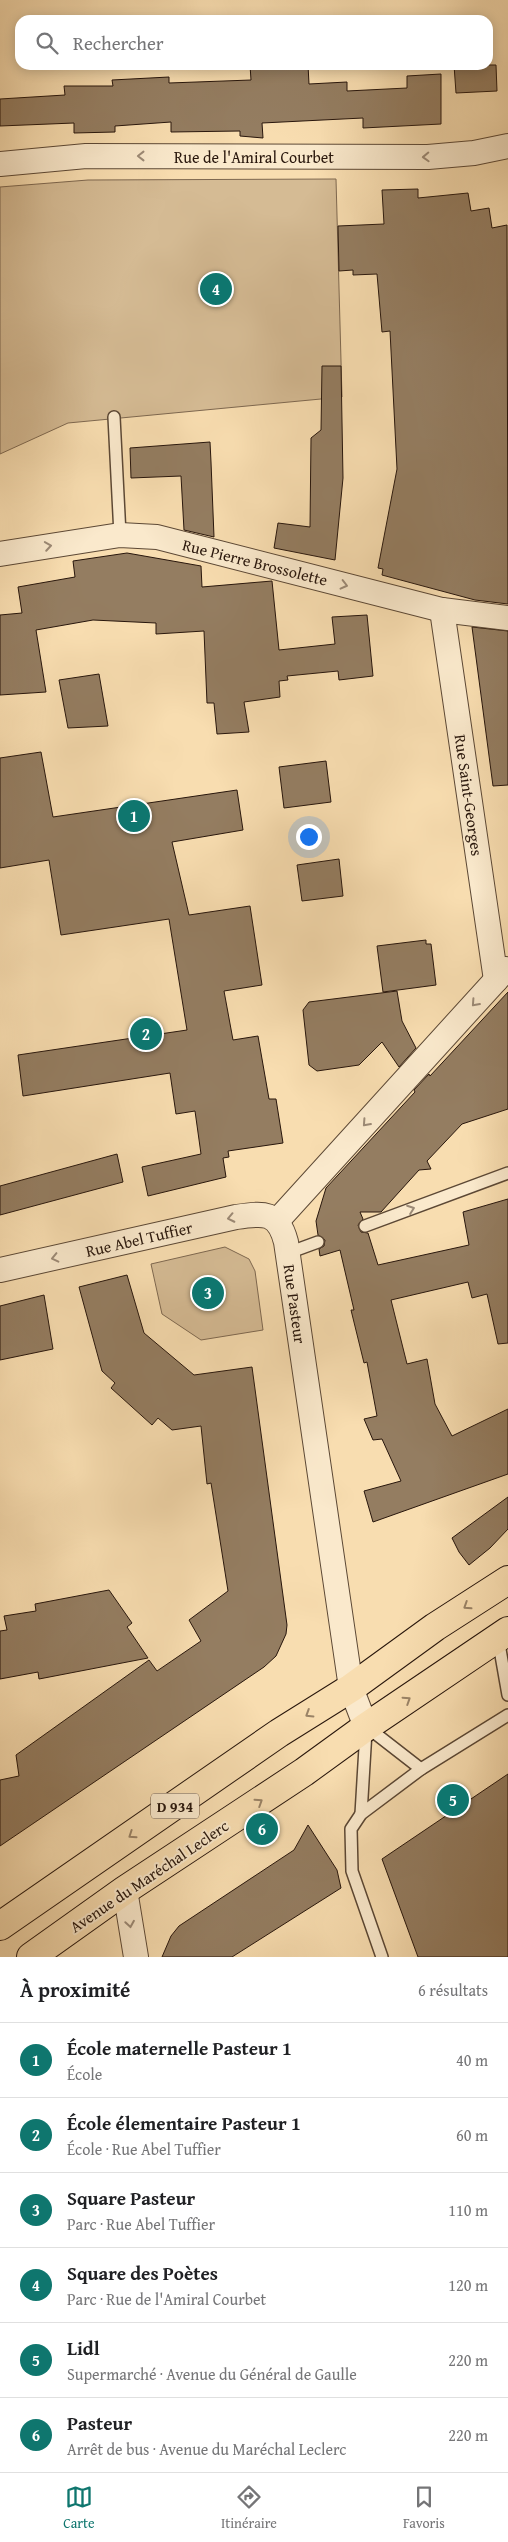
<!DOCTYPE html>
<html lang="fr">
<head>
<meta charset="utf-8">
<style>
  body { margin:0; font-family:"Gentium Book Plus",serif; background:#f6f6f6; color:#202124 }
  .you { position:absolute; left:308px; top:836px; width:18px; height:18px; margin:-12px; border:4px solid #fff; border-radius:50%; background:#1a73e8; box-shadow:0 0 0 8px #1a73e833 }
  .badge { display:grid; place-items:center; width:32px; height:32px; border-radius:50%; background:#0f766e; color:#fff; font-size:16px; font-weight:700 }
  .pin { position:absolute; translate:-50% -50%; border:2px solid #fff; box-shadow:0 1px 5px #0006 }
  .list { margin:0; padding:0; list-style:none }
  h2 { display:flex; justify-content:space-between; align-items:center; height:65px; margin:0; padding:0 20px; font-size:21px }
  h2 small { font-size:16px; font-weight:400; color:#757577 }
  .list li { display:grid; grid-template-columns:32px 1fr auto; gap:15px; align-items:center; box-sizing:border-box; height:75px; padding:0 20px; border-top:1px solid #e0e0e0 }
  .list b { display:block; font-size:19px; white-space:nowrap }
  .list p { margin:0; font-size:16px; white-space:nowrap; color:#757577 }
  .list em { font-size:16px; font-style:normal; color:#757577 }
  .icon { flex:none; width:28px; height:28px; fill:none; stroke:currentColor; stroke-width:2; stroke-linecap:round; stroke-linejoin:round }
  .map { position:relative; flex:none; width:508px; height:1957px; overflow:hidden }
  .search { position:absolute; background:#fff; box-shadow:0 2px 12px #0003; left:15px; right:15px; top:15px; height:55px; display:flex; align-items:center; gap:12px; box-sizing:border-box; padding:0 18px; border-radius:15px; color:#757577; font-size:19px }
  .sheet { height:515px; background:#fff }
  nav { display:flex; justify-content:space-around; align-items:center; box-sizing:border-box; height:70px; border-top:1px solid #e0e0e0; background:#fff; font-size:14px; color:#757577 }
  nav a { display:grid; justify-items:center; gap:2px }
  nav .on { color:#0f766e }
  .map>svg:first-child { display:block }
</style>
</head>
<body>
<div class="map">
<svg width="508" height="1957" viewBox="0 0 508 1957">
  <rect width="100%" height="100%" fill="#f8ddb0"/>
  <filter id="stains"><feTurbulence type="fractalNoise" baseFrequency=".004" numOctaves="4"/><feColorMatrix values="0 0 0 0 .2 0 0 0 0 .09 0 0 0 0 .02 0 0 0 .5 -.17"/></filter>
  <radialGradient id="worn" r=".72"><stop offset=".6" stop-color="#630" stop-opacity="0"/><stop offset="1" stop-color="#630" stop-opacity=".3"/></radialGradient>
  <g fill="#d5bb94" stroke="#7e6850">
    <path d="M 336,179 L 342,397 L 68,423 L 0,454 L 0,187 L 88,180 Z"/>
    <path d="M 225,1247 L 249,1259 L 255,1271 L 263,1330 L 201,1340 L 162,1314 L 151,1264 Z"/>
  </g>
  <g fill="#947d61" stroke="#28160c">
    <path d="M 250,65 L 308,65 L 309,84 L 347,82 L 347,91 L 407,88 L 407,76 L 441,74 L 441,124 L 363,128 L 363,118 L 262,123 L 263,138 L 240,136 L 240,131 L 171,132 L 171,122 L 115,126 L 115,132 L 74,133 L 74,123 L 0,126 L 0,99 L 65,95 L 64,86 L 113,86 L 112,80 L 169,77 L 169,83 L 251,80 Z"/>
    <path d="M 454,65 L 496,65 L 497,91 L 456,93 Z"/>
    <path d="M 418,189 L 418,198 L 468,193 L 471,211 L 489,208 L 492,228 L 507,225 L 508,604 L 475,600 L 382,575 L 383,569 L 378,568 L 397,469 L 390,331 L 382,332 L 377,274 L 353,275 L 353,270 L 339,271 L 338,226 L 384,224 L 382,190 Z"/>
    <path d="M 322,366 L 341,366 L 343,478 L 335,560 L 274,548 L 278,523 L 310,527 L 311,438 L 321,430 Z"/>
    <path d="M 210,442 L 211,462 L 214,537 L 184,530 L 181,476 L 131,478 L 130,448 Z"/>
    <path d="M 127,553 L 201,566 L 202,587 L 272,581 L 279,650 L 335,644 L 332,617 L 367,615 L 373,676 L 339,680 L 338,671 L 287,676 L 288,680 L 279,681 L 280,697 L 244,702 L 249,732 L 217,734 L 214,703 L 207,703 L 204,631 L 156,634 L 156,623 L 93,620 L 36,630 L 46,692 L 0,695 L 0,615 L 22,613 L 18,587 L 75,577 L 73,561 Z"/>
    <path d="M 472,627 L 508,631 L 508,785 L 493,786 Z"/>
    <path d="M 99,674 L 108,726 L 68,728 L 59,680 Z"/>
    <path d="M 41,752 L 53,817 L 237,790 L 243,830 L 172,842 L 189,915 L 250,906 L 262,985 L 224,991 L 233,1040 L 258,1036 L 269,1099 L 276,1099 L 283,1143 L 228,1151 L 229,1157 L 223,1158 L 226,1177 L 148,1196 L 142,1167 L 201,1154 L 195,1111 L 176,1114 L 170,1073 L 23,1096 L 18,1055 L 187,1030 L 169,919 L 61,935 L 49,860 L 0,868 L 0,758 Z"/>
    <path d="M 326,761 L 331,802 L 284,808 L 279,767 Z"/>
    <path d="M 339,859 L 343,896 L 302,901 L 297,865 Z"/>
    <path d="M 426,940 L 426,944 L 431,944 L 436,985 L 383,992 L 377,946 Z"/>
    <path d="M 397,991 L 402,1021 L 416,1048 L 399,1067 L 382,1042 L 359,1065 L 317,1071 L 309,1065 L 303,1010 L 309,1002 Z"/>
    <path d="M 508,992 L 508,1109 L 462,1124 L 427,1161 L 431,1169 L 419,1170 L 381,1212 L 360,1212 L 363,1219 L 358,1225 L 361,1232 L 368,1233 L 378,1265 L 469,1245 L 463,1212 L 508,1199 L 508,1343 L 498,1344 L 487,1294 L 472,1298 L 468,1282 L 391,1300 L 407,1364 L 427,1359 L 435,1404 L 452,1436 L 508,1409 L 508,1474 L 373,1522 L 364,1491 L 401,1481 L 382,1439 L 373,1440 L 364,1419 L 377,1416 L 367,1362 L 364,1363 L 351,1310 L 354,1310 L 340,1250 L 320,1256 L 319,1249 L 324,1246 L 325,1240 L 318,1235 L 316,1221 L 326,1188 L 415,1092 L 414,1090 L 429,1074 L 430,1076 Z"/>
    <path d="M 117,1154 L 123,1182 L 0,1215 L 0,1186 Z"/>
    <path d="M 127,1275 L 144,1333 L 194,1375 L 252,1367 L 287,1625 L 286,1634 L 276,1656 L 264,1667 L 0,1846 L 0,1780 L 19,1776 L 16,1755 L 149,1660 L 157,1671 L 201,1641 L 189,1620 L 228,1591 L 211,1483 L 207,1484 L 201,1426 L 172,1430 L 158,1418 L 152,1425 L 111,1388 L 115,1383 L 102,1371 L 79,1287 Z"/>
    <path d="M 44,1295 L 53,1349 L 0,1360 L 0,1306 Z"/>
    <path d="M 508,1497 L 508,1529 L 490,1548 L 469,1565 L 459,1552 L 452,1538 Z"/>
    <path d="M 109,1590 L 132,1623 L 127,1627 L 148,1658 L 39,1679 L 38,1672 L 0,1679 L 0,1631 L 7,1630 L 4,1616 L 36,1611 L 35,1604 Z"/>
    <path d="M 508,1774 L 508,1957 L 418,1957 L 382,1859 Z"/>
    <path d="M 308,1825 L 337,1870 L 341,1888 L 232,1957 L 162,1957 L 171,1936 L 179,1926 L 294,1850 Z"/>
  </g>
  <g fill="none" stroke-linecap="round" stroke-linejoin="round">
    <g stroke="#5c4835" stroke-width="14">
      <g id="service">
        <path d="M 114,417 L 120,535"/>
        <path d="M 365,1226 L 508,1173"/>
        <path d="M 288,1253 L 318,1242"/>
        <path d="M 498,1638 L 508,1695"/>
        <path d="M 367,1727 L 421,1769"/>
        <path d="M 361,1814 L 366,1731"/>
        <path d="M 382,1957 L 352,1871 L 351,1829 L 361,1814 L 421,1769 L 508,1715"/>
      </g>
    </g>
    <g stroke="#5c4835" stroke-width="26">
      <g id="minor">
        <path d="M 0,164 L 86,156 L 428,157 L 474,153 L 508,146"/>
        <path d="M 0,554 L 120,535 L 157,537 L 442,610 L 508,618"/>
        <path d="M 442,610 L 496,980"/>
        <path d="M 277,1221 L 506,969"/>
        <path d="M 0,1270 L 236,1217 C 264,1213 278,1211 286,1242 L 351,1688 L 366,1727"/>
        <path d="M 125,1890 L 136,1957"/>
      </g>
    </g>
    <g stroke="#28160c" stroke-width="30">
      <g id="primary">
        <path d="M 0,1926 L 279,1733 L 351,1688 L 435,1627 L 508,1580"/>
        <path d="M 31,1957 L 125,1890 L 304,1772 L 366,1727 L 508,1631"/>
      </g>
    </g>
    <use href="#service" stroke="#fae9cc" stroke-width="11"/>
    <use href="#minor" stroke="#fae9cc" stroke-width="24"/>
    <use href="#primary" stroke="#f8ddb0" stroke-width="28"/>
  </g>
  <defs><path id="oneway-chevron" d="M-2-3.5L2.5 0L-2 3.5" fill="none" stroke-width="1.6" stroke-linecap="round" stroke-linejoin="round" transform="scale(1.25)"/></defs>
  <g stroke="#9c8a76">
    <use href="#oneway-chevron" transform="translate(141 156) rotate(-180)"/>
    <use href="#oneway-chevron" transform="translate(426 157) rotate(178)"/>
    <use href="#oneway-chevron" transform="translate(48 546) rotate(-9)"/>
    <use href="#oneway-chevron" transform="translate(344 585) rotate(14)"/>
    <use href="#oneway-chevron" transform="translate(475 1003) rotate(132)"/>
    <use href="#oneway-chevron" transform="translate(366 1123) rotate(132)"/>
    <use href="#oneway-chevron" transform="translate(411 1209) rotate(-20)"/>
    <use href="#oneway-chevron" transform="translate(231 1218) rotate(168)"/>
    <use href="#oneway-chevron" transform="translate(55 1258) rotate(167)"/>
    <use href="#oneway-chevron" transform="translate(130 1924) rotate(81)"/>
  </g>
  <g stroke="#9a8366">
    <use href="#oneway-chevron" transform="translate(467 1606) rotate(147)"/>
    <use href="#oneway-chevron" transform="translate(407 1700) rotate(-33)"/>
    <use href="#oneway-chevron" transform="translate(309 1714) rotate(148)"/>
    <use href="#oneway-chevron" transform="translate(259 1802) rotate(-33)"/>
    <use href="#oneway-chevron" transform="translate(132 1835) rotate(146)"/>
  </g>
  <g text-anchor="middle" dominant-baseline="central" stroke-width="4" stroke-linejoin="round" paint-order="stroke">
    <rect fill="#fae9cc" stroke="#675546" stroke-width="1" x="151" y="1793.5" width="48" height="25" rx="4"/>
    <g font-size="15" font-weight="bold" fill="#28160c">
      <text x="175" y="1806">D 934</text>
    </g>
    <g font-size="16" fill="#28160c" stroke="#fae9cc">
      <text x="254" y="157">Rue de l'Amiral Courbet</text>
      <text transform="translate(255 562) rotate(14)">Rue Pierre Brossolette</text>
      <text transform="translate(469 795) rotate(82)">Rue Saint-Georges</text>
      <text transform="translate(139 1239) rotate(-13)">Rue Abel Tuffier</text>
      <text transform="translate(295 1304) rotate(82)">Rue Pasteur</text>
      <text transform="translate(149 1876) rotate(-34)">Avenue du Maréchal Leclerc</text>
    </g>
  </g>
  <rect width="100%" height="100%" filter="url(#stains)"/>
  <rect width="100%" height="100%" fill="url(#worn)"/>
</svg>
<div class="you"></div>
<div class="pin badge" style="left:134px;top:816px">1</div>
<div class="pin badge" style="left:146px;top:1034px">2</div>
<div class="pin badge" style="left:208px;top:1293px">3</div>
<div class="pin badge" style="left:216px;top:289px">4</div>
<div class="pin badge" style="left:453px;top:1800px">5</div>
<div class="pin badge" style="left:262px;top:1829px">6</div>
<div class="search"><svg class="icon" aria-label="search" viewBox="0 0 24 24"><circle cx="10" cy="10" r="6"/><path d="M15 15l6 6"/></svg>Rechercher</div>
</div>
<section class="sheet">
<h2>À proximité<small>6 résultats</small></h2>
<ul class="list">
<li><span class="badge">1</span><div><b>École maternelle Pasteur 1</b><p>École</p></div><em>40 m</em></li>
<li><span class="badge">2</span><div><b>École élementaire Pasteur 1</b><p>École · Rue Abel Tuffier</p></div><em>60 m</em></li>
<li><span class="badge">3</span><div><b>Square Pasteur</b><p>Parc · Rue Abel Tuffier</p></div><em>110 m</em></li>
<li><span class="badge">4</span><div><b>Square des Poètes</b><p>Parc · Rue de l'Amiral Courbet</p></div><em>120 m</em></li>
<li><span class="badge">5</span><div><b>Lidl</b><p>Supermarché · Avenue du Général de Gaulle</p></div><em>220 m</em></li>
<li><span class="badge">6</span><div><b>Pasteur</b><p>Arrêt de bus · Avenue du Maréchal Leclerc</p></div><em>220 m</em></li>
</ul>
</section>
<nav>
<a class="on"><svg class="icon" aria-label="map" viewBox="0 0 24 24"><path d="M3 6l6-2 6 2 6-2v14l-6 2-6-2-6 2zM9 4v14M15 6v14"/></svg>Carte</a>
<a><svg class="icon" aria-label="directions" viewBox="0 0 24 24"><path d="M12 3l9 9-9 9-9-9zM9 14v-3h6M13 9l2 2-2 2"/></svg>Itinéraire</a>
<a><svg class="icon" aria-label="saved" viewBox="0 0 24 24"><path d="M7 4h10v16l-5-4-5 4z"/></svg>Favoris</a>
</nav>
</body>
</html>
